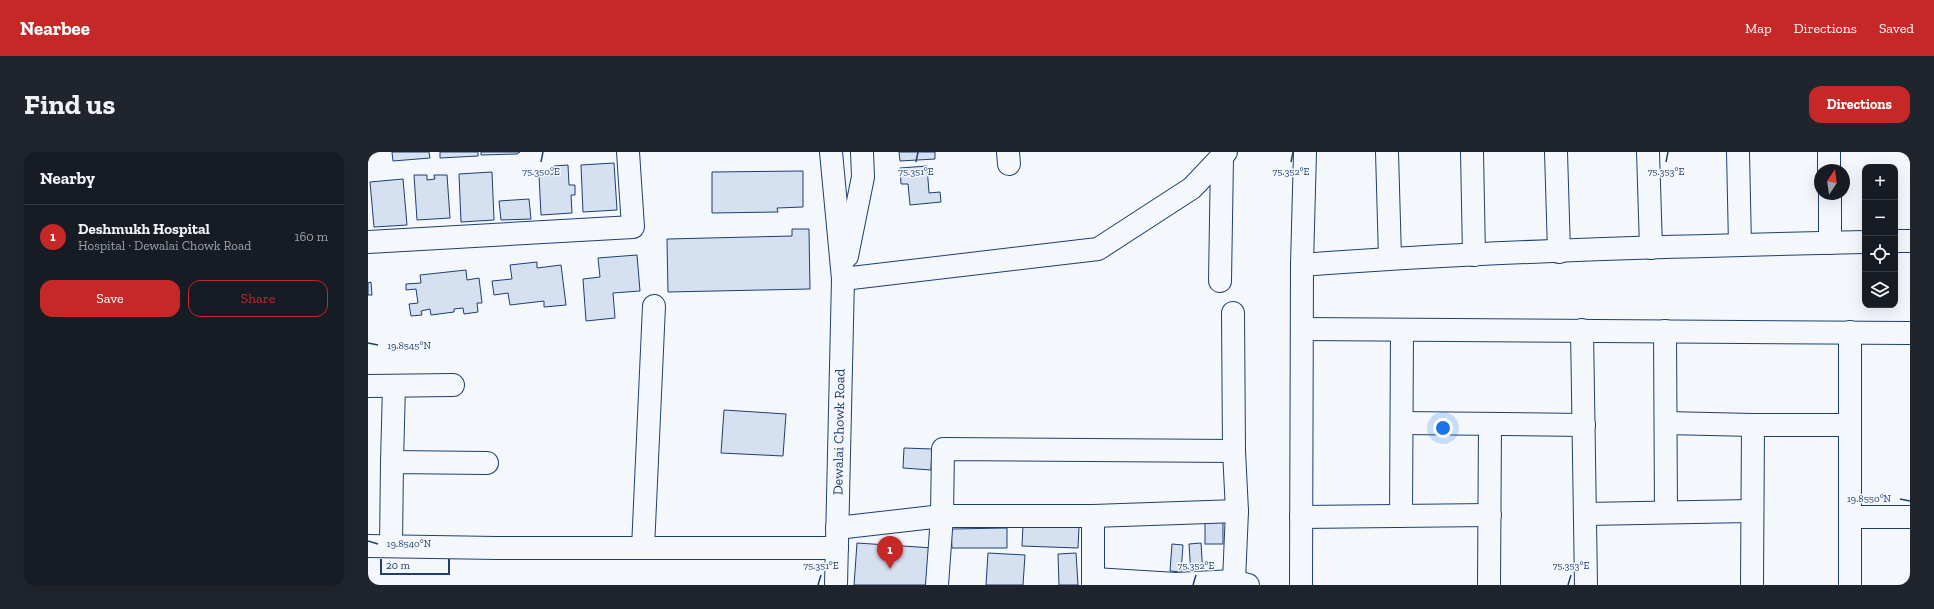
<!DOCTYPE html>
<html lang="en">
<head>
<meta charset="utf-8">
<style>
  body { margin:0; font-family:"Zilla Slab",serif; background:#20242c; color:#f1f3f6 }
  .controls { position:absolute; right:12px; top:12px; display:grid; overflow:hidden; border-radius:8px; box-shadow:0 4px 16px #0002 }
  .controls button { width:36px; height:36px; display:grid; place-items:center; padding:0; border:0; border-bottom:1px solid #363941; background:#171b24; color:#f1f3f6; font:20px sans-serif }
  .compass { position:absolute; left:1446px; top:12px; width:36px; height:36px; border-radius:50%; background:#171b24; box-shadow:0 4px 16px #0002; rotate:13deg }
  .scale { position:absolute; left:12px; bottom:10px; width:70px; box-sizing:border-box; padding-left:4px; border:2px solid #1d3f73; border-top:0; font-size:11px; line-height:14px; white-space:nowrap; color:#1d3f73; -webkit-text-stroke:3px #f4f7fb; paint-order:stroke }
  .you { position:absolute; left:1075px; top:276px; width:14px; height:14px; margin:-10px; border:3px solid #fff; border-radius:50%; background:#1a73e8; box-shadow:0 0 0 6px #1a73e833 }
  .badge { display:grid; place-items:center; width:26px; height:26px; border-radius:50%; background:#c62828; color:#fff; font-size:13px; font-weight:700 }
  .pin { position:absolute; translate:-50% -33px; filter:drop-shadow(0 1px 2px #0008) }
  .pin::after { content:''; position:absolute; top:21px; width:14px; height:12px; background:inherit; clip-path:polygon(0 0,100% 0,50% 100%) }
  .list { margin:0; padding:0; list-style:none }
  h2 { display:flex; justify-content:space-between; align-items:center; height:52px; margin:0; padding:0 16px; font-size:17px }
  h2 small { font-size:13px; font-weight:400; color:#9ea1a6 }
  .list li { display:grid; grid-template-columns:26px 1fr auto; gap:12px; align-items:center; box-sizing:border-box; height:64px; padding:0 16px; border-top:1px solid #363941 }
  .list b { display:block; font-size:15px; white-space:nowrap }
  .list p { margin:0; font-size:13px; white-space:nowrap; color:#9ea1a6 }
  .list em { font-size:13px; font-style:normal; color:#9ea1a6 }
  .actions { display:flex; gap:8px; padding:12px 16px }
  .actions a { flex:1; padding:9px 0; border:1px solid #c62828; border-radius:12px; text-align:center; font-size:14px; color:#c62828 }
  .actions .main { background:#c62828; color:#fff }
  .icon { flex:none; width:22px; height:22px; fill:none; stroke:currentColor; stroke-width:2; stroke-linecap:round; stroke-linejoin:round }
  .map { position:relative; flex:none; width:1542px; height:433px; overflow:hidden; border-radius:12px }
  header { display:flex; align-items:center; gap:24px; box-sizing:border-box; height:56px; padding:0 20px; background:#c62828; color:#fff }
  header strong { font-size:19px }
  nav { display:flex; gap:22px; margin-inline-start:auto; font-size:14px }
  .intro { display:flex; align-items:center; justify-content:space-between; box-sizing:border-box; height:96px; padding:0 24px }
  h1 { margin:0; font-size:28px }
  .button { padding:10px 18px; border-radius:12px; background:#c62828; color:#fff; font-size:14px; font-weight:700 }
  main { display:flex; gap:24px; padding:0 24px }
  aside { flex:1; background:#171b24; border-radius:12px; box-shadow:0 4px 16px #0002 }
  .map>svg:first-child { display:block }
</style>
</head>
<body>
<header>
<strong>Nearbee</strong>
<nav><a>Map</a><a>Directions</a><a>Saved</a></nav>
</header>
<div class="intro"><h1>Find us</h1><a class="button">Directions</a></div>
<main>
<aside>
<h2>Nearby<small></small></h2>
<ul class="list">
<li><span class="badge">1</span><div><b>Deshmukh Hospital</b><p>Hospital · Dewalai Chowk Road</p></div><em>160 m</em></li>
</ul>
<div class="actions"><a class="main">Save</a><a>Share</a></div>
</aside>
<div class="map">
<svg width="1542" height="433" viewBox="0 0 1542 433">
  <rect width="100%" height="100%" fill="#f4f7fb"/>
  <g fill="#d5e0f0" stroke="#1d3f73">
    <path d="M 24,0 L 61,0 L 62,6 L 25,9 Z"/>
    <path d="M 72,0 L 110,0 L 110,4 L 72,6 Z"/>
    <path d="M 113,0 L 152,0 L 149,2 L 113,3 Z"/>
    <path d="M 531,0 L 567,0 L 567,7 L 532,9 Z"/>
    <path d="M 246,11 L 249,58 L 215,60 L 213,13 Z"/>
    <path d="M 200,13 L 201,33 L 207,33 L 207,43 L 203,43 L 204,61 L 173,63 L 171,23 L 186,22 L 186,14 Z"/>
    <path d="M 559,14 L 561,41 L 572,40 L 573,50 L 542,53 L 540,32 L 533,32 L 532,16 Z"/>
    <path d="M 435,19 L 435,55 L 409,56 L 410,60 L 344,61 L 344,20 Z"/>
    <path d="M 124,20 L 126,68 L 93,70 L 91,22 Z"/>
    <path d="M 46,23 L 59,23 L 59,28 L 67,27 L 66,23 L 79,23 L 82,66 L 49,68 Z"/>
    <path d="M 35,27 L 39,73 L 6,75 L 2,30 Z"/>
    <path d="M 161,47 L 163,67 L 133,68 L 131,49 Z"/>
    <path d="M 424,77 L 441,77 L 442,137 L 300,140 L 299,87 L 424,84 Z"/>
    <path d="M 269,103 L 272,139 L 245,141 L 247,166 L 218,169 L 215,127 L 232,125 L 230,106 Z"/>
    <path d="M 169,110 L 169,116 L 193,113 L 198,153 L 176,155 L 176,149 L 142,153 L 140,141 L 126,143 L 124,129 L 144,127 L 142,113 Z"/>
    <path d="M 98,118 L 99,128 L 111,126 L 114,151 L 109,151 L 110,160 L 96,162 L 95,156 L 86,157 L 86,160 L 63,163 L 62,157 L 53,159 L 54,163 L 43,164 L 41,152 L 50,151 L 48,137 L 38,138 L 38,132 L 53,131 L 52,123 Z"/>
    <path d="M 3,130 L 4,143 L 0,143 L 0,131 Z"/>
    <path d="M 356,258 L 418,262 L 415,304 L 353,301 Z"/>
    <path d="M 536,296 L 564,297 L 563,318 L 535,316 Z"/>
    <rect x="837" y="368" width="18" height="24"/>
    <path d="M 655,372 L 711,375 L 710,396 L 654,394 Z"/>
    <path d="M 639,376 L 639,396 L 584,396 L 583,377 Z"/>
    <path d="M 489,391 L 565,396 L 562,433 L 486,433 Z"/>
    <path d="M 833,391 L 835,423 L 823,424 L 821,392 Z"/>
    <path d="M 804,392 L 815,393 L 813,420 L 802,419 Z"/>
    <path d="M 620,401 L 657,403 L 655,433 L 618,433 Z"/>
    <path d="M 708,401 L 710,433 L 691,433 L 690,402 Z"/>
  </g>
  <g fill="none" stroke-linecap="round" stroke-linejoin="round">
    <g stroke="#1d3f73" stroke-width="24">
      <g id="minor">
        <path d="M 640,0 L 641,12"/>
        <path d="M 1019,0 L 1022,106"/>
        <path d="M 1104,0 L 1106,103"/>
        <path d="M 1188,0 L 1191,100"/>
        <path d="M 1280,0 L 1283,96"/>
        <path d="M 1370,0 L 1372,93"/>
        <path d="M 1461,0 L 1461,18"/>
        <path d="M 1462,42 L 1462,91"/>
        <path d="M 1527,89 L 1542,89"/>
        <path d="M 0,90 L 265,75 L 260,0"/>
        <path d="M 934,113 C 1121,99 1309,94 1497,90"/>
        <path d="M 475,127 L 730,97 L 824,36 L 858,0"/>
        <path d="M 852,129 L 854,5"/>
        <path d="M 865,161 L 866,299 L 869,359 L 866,429"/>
        <path d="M 934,177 L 1542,181"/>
        <path d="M 1214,178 L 1218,433"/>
        <path d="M 1297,179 L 1298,360"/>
        <path d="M 0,234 L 85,233"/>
        <path d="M 1034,271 L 1216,273"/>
        <path d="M 1298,271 L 1385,273 L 1482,273"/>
        <path d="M 24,310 L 26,234"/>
        <path d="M 1217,362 L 1383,359"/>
        <path d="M 725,364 L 725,433"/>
        <path d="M 1033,364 L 1034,178"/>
        <path d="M 933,365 L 1122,363"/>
        <path d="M 1482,365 L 1542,365"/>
        <path d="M 469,376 L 574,364 L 725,364 L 869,359"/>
        <path d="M 0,394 L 129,396 L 469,396"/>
        <path d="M 23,394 L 24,310 L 119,311"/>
        <path d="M 275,396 L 286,154"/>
        <path d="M 726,427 L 808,432 L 866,429 L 880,433"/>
        <path d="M 569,433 L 574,364 L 575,297 L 866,299"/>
        <path d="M 933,433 L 934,113 L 937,0"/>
        <path d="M 1121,433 L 1122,272"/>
        <path d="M 1384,433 L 1385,273"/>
        <path d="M 1482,433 L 1482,180"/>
      </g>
    </g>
    <g stroke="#1d3f73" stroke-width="24">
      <g id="major">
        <path d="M 463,0 L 475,127 L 468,433"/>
        <path d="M 479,104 L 495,25 L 494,0"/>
      </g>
    </g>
    <use href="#minor" stroke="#f4f7fb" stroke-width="22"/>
    <use href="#major" stroke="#f4f7fb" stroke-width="22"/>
  </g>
  <path fill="none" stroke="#1d3f73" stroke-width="1.5" d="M 173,10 L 175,0M 548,10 L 550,0M 923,10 L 925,0M 1298,10 L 1300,0M 0,191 L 10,193M 1532,347 L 1542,349M 0,389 L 10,392M 450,433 L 453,423M 825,433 L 828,423M 1200,433 L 1203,423"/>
  <g text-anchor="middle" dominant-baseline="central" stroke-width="3" stroke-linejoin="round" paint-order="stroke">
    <g font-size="14" fill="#1d3f73" stroke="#f4f7fb">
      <text transform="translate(471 280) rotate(-89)">Dewalai Chowk Road</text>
    </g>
  </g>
  <g font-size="10" text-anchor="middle" fill="#1d3f73" stroke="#f4f7fb" stroke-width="3" stroke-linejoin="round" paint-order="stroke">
    <text x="173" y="23">75.350°E</text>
    <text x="548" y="23">75.351°E</text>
    <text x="923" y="23">75.352°E</text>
    <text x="1298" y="23">75.353°E</text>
    <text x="41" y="197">19.8545°N</text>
    <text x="1501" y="350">19.8550°N</text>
    <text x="41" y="395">19.8540°N</text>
    <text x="453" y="417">75.351°E</text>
    <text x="828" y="417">75.352°E</text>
    <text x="1203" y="417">75.353°E</text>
  </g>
</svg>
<div class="controls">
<button>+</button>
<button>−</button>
<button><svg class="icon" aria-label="locate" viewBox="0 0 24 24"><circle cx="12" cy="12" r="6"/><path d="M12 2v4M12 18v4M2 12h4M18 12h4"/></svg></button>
<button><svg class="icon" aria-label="layers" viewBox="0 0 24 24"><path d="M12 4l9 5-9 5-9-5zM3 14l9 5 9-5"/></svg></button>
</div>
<svg class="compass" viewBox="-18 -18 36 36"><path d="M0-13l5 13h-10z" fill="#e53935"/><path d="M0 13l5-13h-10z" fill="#9ea1a6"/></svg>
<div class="scale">20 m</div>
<div class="you"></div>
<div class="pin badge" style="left:522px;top:417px">1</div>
</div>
</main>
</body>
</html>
